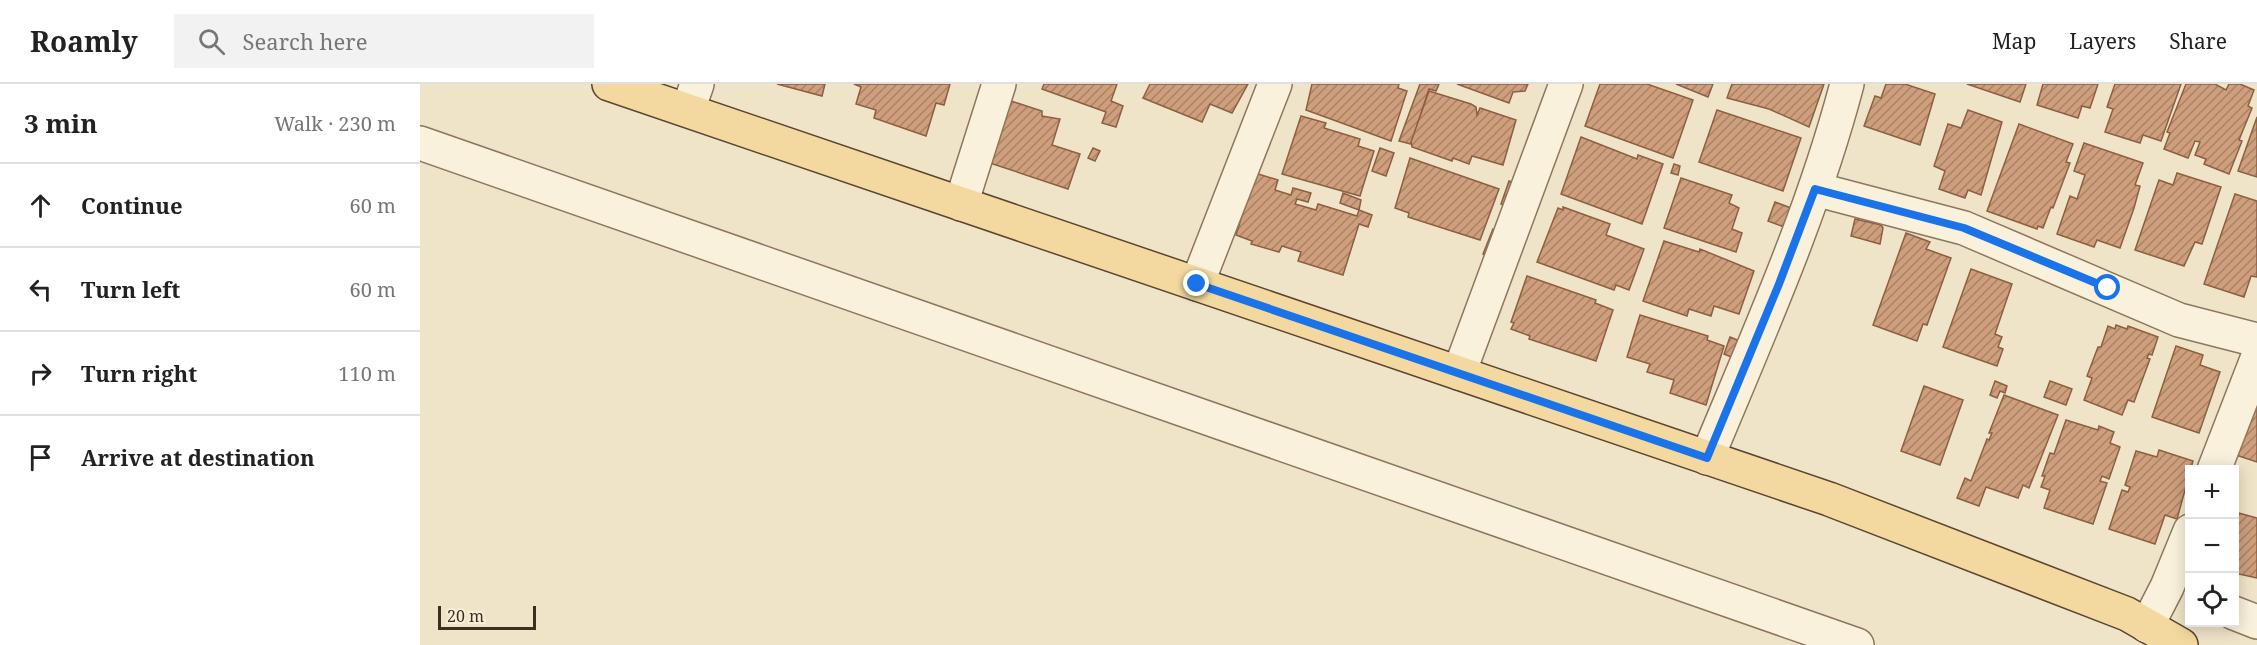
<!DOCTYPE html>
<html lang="en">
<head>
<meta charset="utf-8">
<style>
  body { margin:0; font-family:"Noto Serif",serif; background:#f2f2f2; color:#222 }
  .controls { position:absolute; right:18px; bottom:18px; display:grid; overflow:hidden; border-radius:0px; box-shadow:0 3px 15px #0003 }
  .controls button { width:54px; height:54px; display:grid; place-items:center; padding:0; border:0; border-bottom:2px solid #e0e0e0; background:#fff; color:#222; font:30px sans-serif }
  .scale { position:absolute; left:18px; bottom:15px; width:98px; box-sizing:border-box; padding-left:6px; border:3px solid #3d2e20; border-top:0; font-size:16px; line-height:21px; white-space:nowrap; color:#3d2e20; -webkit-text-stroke:4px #f7eed8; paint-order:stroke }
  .stop { position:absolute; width:18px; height:18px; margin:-14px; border:4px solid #1a73e8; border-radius:50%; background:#fff }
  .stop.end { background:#1a73e8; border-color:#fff; box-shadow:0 2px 6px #0008 }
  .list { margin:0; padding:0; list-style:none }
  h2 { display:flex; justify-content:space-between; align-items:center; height:78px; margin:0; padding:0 24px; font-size:26px }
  h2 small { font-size:20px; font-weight:400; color:#767676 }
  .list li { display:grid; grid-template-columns:39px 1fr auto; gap:18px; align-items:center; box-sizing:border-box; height:84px; padding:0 24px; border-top:2px solid #e0e0e0 }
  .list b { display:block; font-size:22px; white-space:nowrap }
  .list em { font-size:20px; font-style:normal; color:#767676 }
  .icon { flex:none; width:33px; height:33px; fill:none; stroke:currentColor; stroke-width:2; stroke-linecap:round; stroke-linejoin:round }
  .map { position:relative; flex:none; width:1837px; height:561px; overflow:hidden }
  header { display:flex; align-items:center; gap:36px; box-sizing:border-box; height:84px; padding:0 30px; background:#fff; border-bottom:2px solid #e0e0e0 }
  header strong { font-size:28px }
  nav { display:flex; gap:33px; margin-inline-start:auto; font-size:21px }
  .search { width:420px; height:54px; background:#f2f2f2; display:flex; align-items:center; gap:15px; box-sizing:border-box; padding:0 21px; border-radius:0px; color:#767676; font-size:22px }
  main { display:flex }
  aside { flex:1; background:#fff }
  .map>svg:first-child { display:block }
</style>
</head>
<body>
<header>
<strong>Roamly</strong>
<div class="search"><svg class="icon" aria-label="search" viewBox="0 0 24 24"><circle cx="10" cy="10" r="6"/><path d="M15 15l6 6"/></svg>Search here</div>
<nav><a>Map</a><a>Layers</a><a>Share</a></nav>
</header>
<main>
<aside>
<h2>3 min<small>Walk · 230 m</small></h2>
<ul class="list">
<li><svg class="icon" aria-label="ahead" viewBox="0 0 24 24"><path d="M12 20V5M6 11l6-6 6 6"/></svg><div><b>Continue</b></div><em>60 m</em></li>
<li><svg class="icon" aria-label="left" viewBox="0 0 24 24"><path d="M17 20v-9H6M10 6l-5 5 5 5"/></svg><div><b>Turn left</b></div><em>60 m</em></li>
<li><svg class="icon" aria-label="right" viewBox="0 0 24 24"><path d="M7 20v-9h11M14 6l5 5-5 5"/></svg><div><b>Turn right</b></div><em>110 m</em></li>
<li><svg class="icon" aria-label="arrive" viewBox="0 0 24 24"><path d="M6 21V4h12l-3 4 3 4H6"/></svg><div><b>Arrive at destination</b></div></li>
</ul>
</aside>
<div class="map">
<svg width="1837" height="561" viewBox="0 0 1837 561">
  <defs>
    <pattern id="building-hatch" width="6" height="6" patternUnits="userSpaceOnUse" patternTransform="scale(1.5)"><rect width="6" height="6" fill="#cf9f7d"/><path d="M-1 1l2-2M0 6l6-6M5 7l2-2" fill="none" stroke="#a98266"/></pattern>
  </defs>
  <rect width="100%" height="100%" fill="#f0e4c8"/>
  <g fill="url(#building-hatch)" stroke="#8d5f41" stroke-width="1.5">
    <path d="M 357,0 L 405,0 L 402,12 Z"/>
    <path d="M 434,0 L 530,0 L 524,21 L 516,19 L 506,52 L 454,34 L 456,26 L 436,20 L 441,3 Z"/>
    <path d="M 624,0 L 697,0 L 691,17 L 703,22 L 696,43 L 682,39 L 686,28 L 622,5 Z"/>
    <path d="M 730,0 L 828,0 L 812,29 L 790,20 L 782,38 L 723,14 Z"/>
    <path d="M 892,0 L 979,0 L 978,4 L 987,7 L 971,57 L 886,26 Z"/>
    <path d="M 1000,0 L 1019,0 L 1016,7 L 1009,5 L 991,60 L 979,57 Z"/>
    <path d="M 1037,0 L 1108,0 L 1105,7 L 1093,8 L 1089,19 Z"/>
    <path d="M 1180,0 L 1227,0 L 1273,16 L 1253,74 L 1165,42 Z"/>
    <path d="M 1256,0 L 1293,0 L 1288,13 Z"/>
    <path d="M 1312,0 L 1404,0 L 1389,43 L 1349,25 L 1307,14 Z"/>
    <path d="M 1466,0 L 1485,0 L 1515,10 L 1500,61 L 1444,42 L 1455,12 L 1461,14 Z"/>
    <path d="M 1547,0 L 1606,0 L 1600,18 Z"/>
    <path d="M 1623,0 L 1678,0 L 1670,24 L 1662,22 L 1658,34 L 1617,21 Z"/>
    <path d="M 1695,0 L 1761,0 L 1741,57 L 1723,51 L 1720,59 L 1685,48 L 1693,25 L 1687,23 Z"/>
    <path d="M 1766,0 L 1795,0 L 1806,6 L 1809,0 L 1820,0 L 1834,6 L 1828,22 L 1832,24 L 1819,56 L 1822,57 L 1809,90 L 1784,80 L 1786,75 L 1775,71 L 1780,58 L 1775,57 L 1768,74 L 1744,65 L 1750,49 L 1747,48 Z"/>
    <path d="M 1009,7 L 1051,20 L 1056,23 L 1057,31 L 1060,24 L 1096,36 L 1083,81 L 1052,72 L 1049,80 L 1033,74 L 1032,77 L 992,63 L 991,58 Z"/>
    <path d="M 591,17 L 622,27 L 622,32 L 640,35 L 632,61 L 660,70 L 648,105 L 570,79 Z"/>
    <path d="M 1297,26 L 1381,54 L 1363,107 L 1279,78 Z"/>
    <path d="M 1548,26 L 1582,38 L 1561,111 L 1548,106 L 1545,114 L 1519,105 L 1525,87 L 1514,82 L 1528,40 L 1541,44 Z"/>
    <path d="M 881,32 L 906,39 L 904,44 L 940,55 L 938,62 L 954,67 L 940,112 L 862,90 Z"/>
    <path d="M 1837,33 L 1837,93 L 1818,87 Z"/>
    <path d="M 1599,40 L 1653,60 L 1646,78 L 1650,79 L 1633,124 L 1631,123 L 1623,144 L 1618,142 L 1617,145 L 1567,127 Z"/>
    <path d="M 1161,53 L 1217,75 L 1218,71 L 1243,80 L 1222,140 L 1141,110 Z"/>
    <path d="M 1664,59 L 1723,79 L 1715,101 L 1720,102 L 1714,124 L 1700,164 L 1677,156 L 1674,163 L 1637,150 L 1650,112 L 1657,115 L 1665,91 L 1654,87 Z"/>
    <path d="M 673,64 L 680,67 L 675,77 L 668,74 Z"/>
    <path d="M 960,64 L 974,69 L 966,92 L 952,87 Z"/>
    <path d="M 990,74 L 1079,105 L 1060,156 L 988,133 L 989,129 L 975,124 Z"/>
    <path d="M 1254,80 L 1260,82 L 1258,91 L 1251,89 Z"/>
    <path d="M 835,89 L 858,96 L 855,106 L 871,111 L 873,104 L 891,109 L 888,118 L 877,115 L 875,120 L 896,126 L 898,120 L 937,132 L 939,126 L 952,131 L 948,143 L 939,140 L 923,191 L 878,177 L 881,168 L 862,162 L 859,168 L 831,160 L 832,157 L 816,151 Z"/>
    <path d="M 1757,89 L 1801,103 L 1782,160 L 1775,158 L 1764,182 L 1715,166 L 1739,96 L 1753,101 Z"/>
    <path d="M 1261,94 L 1312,111 L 1309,119 L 1319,124 L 1312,145 L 1322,149 L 1316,168 L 1244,144 Z"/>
    <path d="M 1089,97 L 1098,100 L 1089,123 L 1081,120 Z"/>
    <path d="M 923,109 L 941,116 L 939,126 L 920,119 Z"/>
    <path d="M 1815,110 L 1837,117 L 1837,193 L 1831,192 L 1824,213 L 1784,200 Z"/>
    <path d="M 1355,118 L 1379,127 L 1372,146 L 1348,137 Z"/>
    <path d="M 1143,123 L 1190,140 L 1186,151 L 1224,165 L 1209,206 L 1196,201 L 1194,206 L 1117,178 L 1138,124 L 1143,126 Z"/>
    <path d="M 1435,135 L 1461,141 L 1463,144 L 1460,160 L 1431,152 Z"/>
    <path d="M 1073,145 L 1081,147 L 1071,173 L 1063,170 Z"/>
    <path d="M 1486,149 L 1510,158 L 1506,165 L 1531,174 L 1507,241 L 1503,240 L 1497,257 L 1453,241 Z"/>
    <path d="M 1244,157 L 1279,168 L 1280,165 L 1334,187 L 1319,230 L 1294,222 L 1291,232 L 1269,225 L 1267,232 L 1223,217 Z"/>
    <path d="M 1551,185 L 1592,200 L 1575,250 L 1582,253 L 1578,263 L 1583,265 L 1577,282 L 1523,263 Z"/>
    <path d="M 1107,192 L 1176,216 L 1175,219 L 1193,226 L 1176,277 L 1109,255 L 1110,252 L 1091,245 L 1094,239 L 1091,238 Z"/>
    <path d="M 1220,231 L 1288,252 L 1287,256 L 1304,262 L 1286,321 L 1250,309 L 1254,296 L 1227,288 L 1230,280 L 1207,273 Z"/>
    <path d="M 1696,241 L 1707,245 L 1708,242 L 1738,253 L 1732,271 L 1729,270 L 1727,274 L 1730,275 L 1714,318 L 1708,316 L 1702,331 L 1664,316 L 1672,294 L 1667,292 L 1678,263 L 1681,263 L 1688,242 L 1695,245 Z"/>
    <path d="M 1310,253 L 1327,260 L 1321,277 L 1304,270 Z"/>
    <path d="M 1756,262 L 1783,271 L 1780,281 L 1800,288 L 1779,349 L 1732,333 Z"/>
    <path d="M 1575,297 L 1587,302 L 1585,309 L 1580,307 L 1577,314 L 1570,311 Z"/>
    <path d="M 1630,297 L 1652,305 L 1646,321 L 1624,313 Z"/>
    <path d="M 1504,302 L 1543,316 L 1520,381 L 1481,367 Z"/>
    <path d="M 1584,311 L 1638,331 L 1609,404 L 1603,401 L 1598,414 L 1566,403 L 1559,422 L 1537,414 L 1545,394 L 1551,397 L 1567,355 L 1569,356 L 1572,349 L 1569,349 Z"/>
    <path d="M 1837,311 L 1837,378 L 1816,371 Z"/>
    <path d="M 1646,336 L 1678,346 L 1679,342 L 1694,348 L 1690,359 L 1700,363 L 1689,395 L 1682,392 L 1680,397 L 1687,399 L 1673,440 L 1624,424 L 1630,406 L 1621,403 L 1625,392 L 1622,392 L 1630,369 L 1634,370 Z"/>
    <path d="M 1739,366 L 1773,377 L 1757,435 L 1745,431 L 1735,460 L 1689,445 L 1702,406 L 1708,408 L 1710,403 L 1705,401 L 1716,367 L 1737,373 Z"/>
    <path d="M 1815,428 L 1837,434 L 1837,494 L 1814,489 Z"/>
  </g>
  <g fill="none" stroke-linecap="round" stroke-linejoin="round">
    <g stroke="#8d765c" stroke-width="36">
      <g id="minor">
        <path d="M 268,26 L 277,0"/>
        <path d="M 0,59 L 1437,561"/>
        <path d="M 1395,105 L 1544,144 L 1759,236 L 1837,256"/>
        <path d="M 541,120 L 579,0"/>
        <path d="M 777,200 L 855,0"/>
        <path d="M 1039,289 L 1146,0"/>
        <path d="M 1287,374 C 1338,251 1393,129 1427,0"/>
        <path d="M 1794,386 L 1837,275"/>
        <path d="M 1814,529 L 1837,538"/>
        <path d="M 1727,542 L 1747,503 L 1770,447"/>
      </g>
    </g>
    <g stroke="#5b4430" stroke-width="36">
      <path id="major" d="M 189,0 L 1409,415 L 1707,530 L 1761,561"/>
    </g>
    <use href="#minor" stroke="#faf1dc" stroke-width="33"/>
    <use href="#major" stroke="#f3d9a0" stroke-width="33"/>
  </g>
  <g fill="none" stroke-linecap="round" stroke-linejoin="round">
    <path stroke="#1a73e8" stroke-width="8" d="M 777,200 L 1287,374 L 1359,200 L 1395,105 L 1544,144 L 1688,204"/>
  </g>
</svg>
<div class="controls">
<button>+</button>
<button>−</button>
<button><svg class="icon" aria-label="locate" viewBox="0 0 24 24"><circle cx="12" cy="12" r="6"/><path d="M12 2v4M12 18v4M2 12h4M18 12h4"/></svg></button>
</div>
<div class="scale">20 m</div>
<div class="stop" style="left:1688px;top:204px"></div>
<div class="stop end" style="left:777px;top:200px"></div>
</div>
</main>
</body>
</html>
